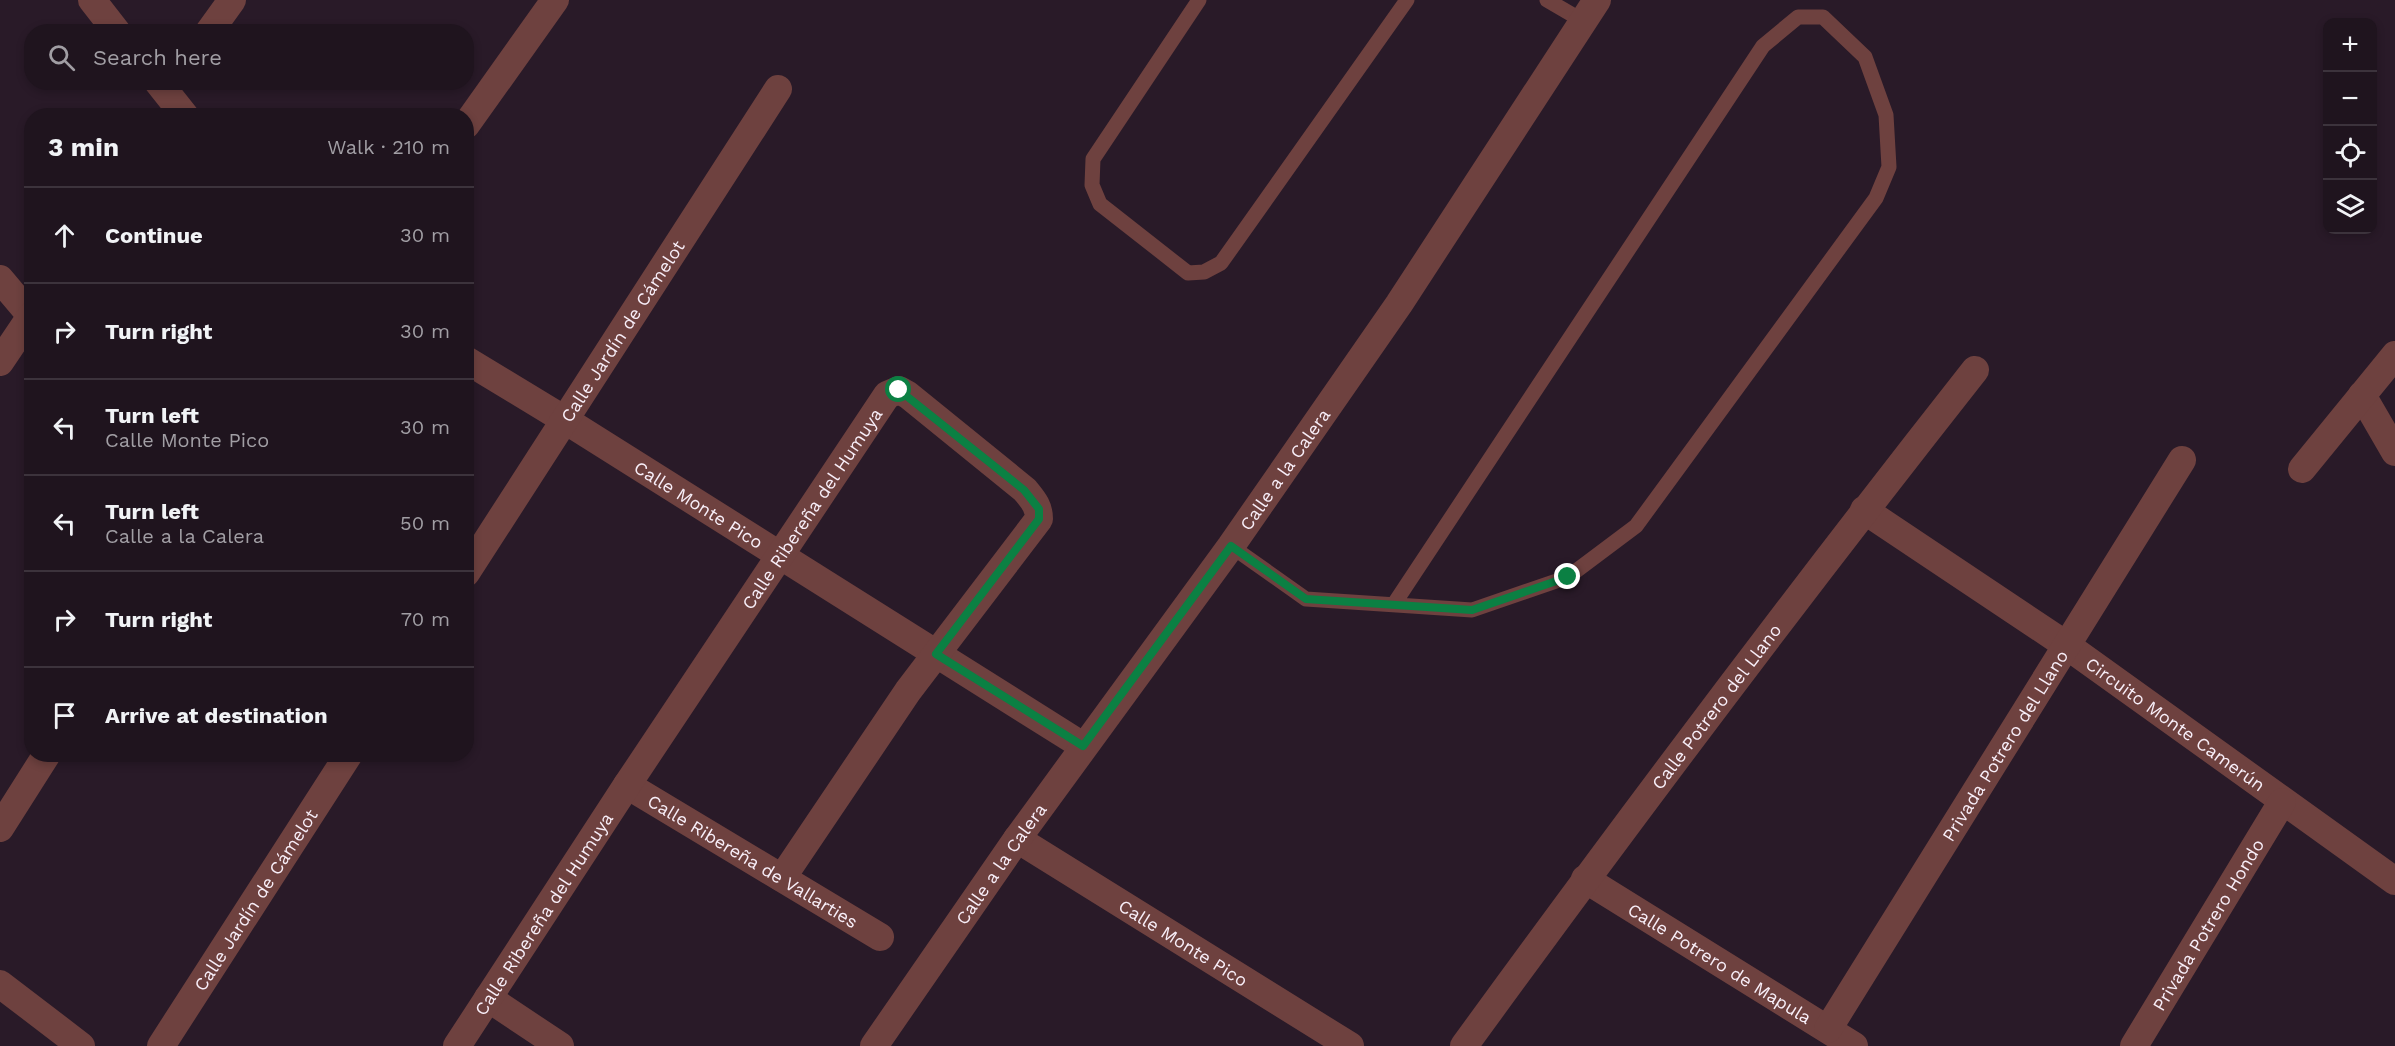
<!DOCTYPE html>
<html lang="en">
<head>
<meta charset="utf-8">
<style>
  body { margin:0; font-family:"Work Sans",sans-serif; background:#271d27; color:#f1f3f6 }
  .controls { position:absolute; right:18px; top:18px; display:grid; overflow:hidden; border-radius:12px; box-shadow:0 3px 9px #0003 }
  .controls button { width:54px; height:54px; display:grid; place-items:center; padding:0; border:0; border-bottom:2px solid #3c333c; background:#1f141e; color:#f1f3f6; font:30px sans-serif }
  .stop { position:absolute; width:18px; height:18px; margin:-14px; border:4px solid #0b8043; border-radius:50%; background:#fff }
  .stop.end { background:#0b8043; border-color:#fff; box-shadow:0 2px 6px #0008 }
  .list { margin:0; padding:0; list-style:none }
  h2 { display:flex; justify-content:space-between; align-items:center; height:78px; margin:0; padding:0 24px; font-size:26px }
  h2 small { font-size:20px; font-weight:400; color:#a19ea4 }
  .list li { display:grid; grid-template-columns:39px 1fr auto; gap:18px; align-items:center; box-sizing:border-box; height:96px; padding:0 24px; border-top:2px solid #3c333c }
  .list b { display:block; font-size:22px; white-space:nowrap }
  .list p { margin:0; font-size:20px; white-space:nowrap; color:#a19ea4 }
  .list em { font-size:20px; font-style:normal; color:#a19ea4 }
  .icon { flex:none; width:33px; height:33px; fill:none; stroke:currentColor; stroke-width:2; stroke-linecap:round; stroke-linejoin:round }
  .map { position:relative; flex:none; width:2395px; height:1046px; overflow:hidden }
  .search { position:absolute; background:#1f141e; box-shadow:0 3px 9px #0003; left:24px; top:24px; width:450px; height:66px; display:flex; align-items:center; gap:15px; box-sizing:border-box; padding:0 21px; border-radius:24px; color:#a19ea4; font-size:22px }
  .panel { position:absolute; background:#1f141e; box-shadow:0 3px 9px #0003; left:24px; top:108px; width:450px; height:654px; border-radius:24px }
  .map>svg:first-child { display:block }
</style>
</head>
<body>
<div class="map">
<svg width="2395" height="1046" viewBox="0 0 2395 1046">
  <rect width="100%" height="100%" fill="#291a28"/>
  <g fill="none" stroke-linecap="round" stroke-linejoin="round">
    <g stroke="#6e413f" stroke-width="15">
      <path d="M 1199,0 L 1093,159 L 1092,185 L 1100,204 L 1188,273 L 1204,272 L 1221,263 L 1407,0"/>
      <path d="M 1547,0 L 1583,21"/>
      <path d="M 1231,546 L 1306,599 L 1472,610 L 1568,577 L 1636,526 L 1876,198 L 1889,167 L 1886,115 L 1865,57 L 1823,17 L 1798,17 L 1763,46 L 1394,604"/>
    </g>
    <g stroke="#6e413f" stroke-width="28">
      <path d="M 92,0 L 117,32"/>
      <path d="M 209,32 L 232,0"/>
      <path d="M 158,82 L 185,116"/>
      <path d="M 466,125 L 555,0"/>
      <path d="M 0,279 L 32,317"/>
      <path id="s1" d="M 466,360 L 565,420 L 1083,746"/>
      <path d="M 0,362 L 31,316"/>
      <path d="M 2362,395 L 2395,452"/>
      <path d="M 2302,469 L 2395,355"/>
      <path id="s2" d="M 1864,510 L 2066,645 L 2395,881"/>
      <path id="s3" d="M 466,573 L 778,89"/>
      <path id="s4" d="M 627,785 L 880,937"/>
      <path d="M 0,828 L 47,754"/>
      <path id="s5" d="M 1017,839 L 1350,1046"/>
      <path id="s6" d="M 1585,879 L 1854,1046"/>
      <path d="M 0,984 L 81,1046"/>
      <path d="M 488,998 L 560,1046"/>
      <path id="s7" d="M 1828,1029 L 2182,460"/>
      <path id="s8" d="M 161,1046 L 349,754"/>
      <path id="s9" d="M 457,1046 L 627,785 L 887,395 L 899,390 L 908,395 L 1025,490 C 1033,500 1039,506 1039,519 L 908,691 L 782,878"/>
      <path id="s10" d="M 874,1046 L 1017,839 L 1231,546 L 1399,304 L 1597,0"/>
      <path id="s11" d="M 1464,1046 C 1630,818 1800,592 1975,370"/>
      <path id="s12" d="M 2134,1046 L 2282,802"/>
    </g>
  </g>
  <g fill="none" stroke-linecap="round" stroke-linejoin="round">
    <path stroke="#0b8043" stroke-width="8" d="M 899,390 L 1024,490 L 1039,509 L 1039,519 L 936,654 L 1083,746 L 1231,546 L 1306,599 L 1472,610 L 1568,577"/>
  </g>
  <g text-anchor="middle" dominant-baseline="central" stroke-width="5" stroke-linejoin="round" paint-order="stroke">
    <g font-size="18" fill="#f8eef8" stroke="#291a28">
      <text stroke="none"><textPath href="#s3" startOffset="288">Calle Jardín de Cámelot</textPath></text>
      <text stroke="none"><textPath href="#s10" startOffset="708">Calle a la Calera</textPath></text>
      <text stroke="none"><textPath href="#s1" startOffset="274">Calle Monte Pico</textPath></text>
      <text stroke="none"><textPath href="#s9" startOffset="644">Calle Ribereña del Humuya</textPath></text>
      <text stroke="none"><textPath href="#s11" startOffset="423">Calle Potrero del Llano</textPath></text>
      <text stroke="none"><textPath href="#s2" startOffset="378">Circuito Monte Camerún</textPath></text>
      <text stroke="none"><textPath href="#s7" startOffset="334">Privada Potrero del Llano</textPath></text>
      <text stroke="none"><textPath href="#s4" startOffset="147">Calle Ribereña de Vallarties</textPath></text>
      <text stroke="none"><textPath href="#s10" startOffset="222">Calle a la Calera</textPath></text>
      <text stroke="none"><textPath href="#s8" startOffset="174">Calle Jardín de Cámelot</textPath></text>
      <text stroke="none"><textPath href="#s9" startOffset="158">Calle Ribereña del Humuya</textPath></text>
      <text stroke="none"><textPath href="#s12" startOffset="142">Privada Potrero Hondo</textPath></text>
      <text stroke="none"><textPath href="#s5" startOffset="196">Calle Monte Pico</textPath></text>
      <text stroke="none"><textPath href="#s6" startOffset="159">Calle Potrero de Mapula</textPath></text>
    </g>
  </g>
</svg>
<div class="controls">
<button>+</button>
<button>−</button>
<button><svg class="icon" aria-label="locate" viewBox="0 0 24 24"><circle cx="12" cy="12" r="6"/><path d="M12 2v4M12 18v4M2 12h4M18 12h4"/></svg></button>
<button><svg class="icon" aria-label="layers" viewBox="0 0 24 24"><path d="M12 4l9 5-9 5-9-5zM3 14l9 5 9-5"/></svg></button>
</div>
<div class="stop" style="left:899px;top:390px"></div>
<div class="stop end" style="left:1568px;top:577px"></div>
<div class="search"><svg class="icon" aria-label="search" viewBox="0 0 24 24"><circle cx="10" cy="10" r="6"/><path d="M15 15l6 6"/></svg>Search here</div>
<section class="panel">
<h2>3 min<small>Walk · 210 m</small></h2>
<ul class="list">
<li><svg class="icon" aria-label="ahead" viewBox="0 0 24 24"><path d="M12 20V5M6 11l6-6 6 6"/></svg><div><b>Continue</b></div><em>30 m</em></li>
<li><svg class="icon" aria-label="right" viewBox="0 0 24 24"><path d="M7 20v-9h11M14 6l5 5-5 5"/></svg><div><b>Turn right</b></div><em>30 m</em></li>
<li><svg class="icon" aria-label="left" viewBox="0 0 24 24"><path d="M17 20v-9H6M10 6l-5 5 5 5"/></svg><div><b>Turn left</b><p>Calle Monte Pico</p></div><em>30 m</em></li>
<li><svg class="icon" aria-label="left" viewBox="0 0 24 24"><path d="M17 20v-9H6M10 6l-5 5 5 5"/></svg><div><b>Turn left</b><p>Calle a la Calera</p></div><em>50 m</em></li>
<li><svg class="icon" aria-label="right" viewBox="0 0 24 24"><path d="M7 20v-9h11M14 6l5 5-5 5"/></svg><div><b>Turn right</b></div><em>70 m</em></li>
<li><svg class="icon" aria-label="arrive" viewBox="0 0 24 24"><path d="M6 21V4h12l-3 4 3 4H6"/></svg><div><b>Arrive at destination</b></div></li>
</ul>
</section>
</div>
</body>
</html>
